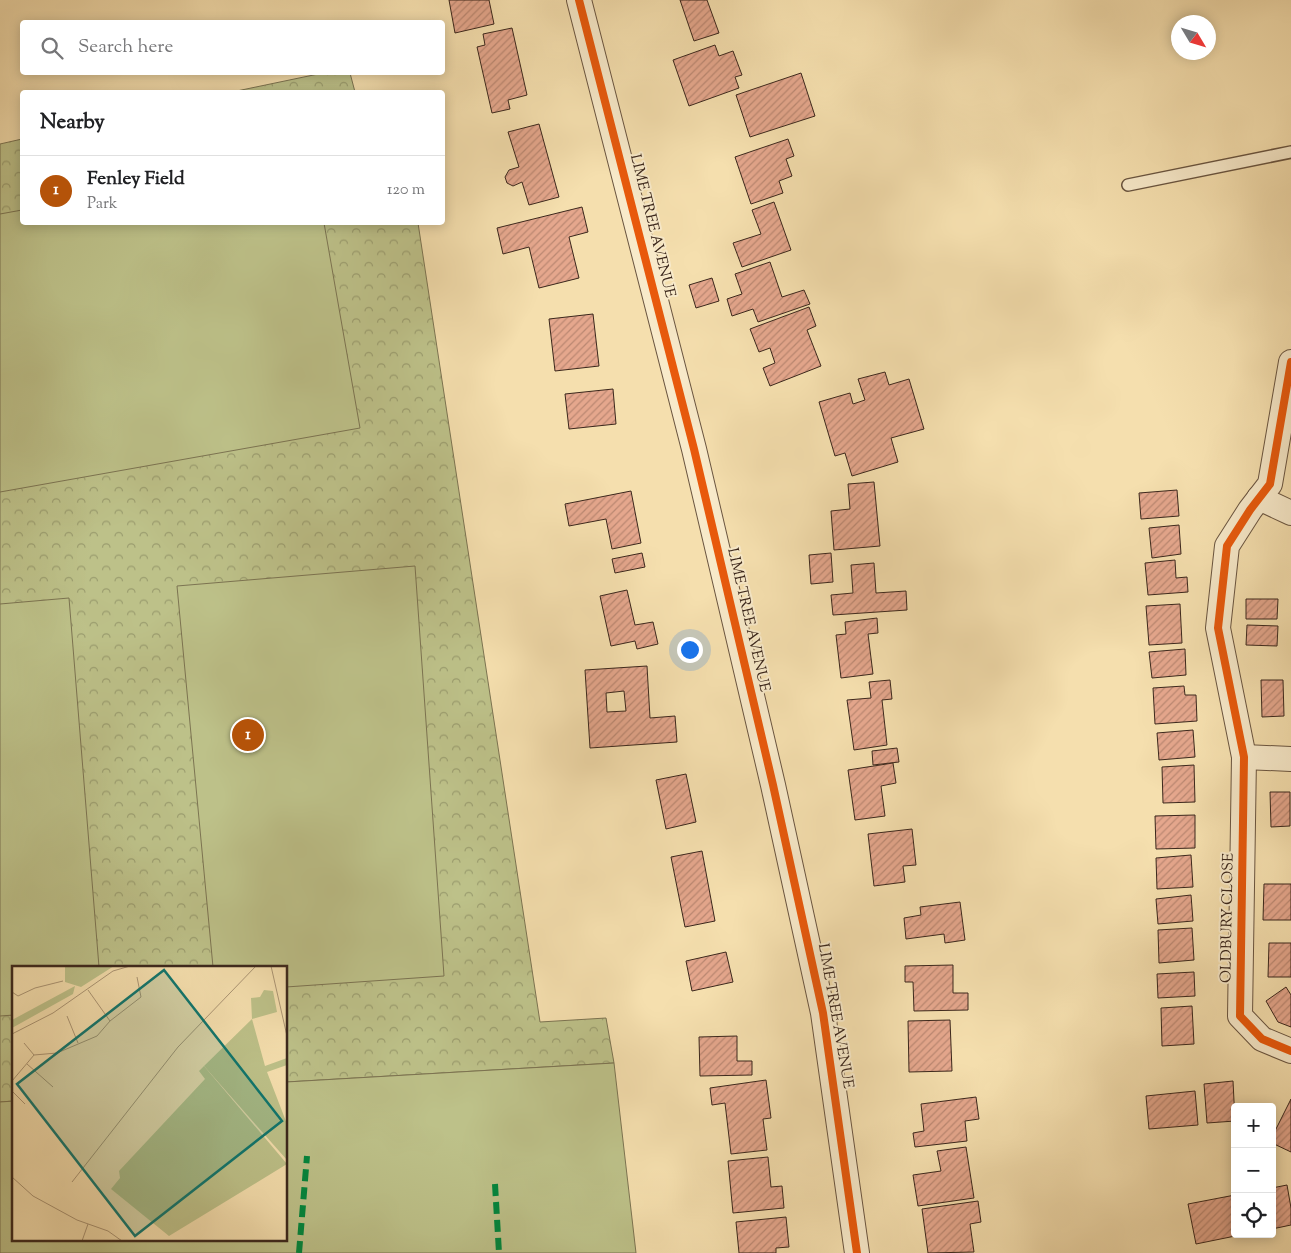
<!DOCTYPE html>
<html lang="en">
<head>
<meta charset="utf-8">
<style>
  body { margin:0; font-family:"Sorts Mill Goudy",serif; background:#f6f6f6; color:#202124 }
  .controls { position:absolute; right:15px; bottom:15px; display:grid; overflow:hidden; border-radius:5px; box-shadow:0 2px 12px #0003 }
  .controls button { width:45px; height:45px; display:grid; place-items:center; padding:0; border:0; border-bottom:1px solid #e0e0e0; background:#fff; color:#202124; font:25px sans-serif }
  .compass { position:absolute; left:1171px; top:15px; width:45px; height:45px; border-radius:50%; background:#fff; box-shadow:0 2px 12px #0003; rotate:128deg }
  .you { position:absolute; left:689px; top:649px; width:18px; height:18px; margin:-12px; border:4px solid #fff; border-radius:50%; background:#1a73e8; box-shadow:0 0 0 8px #1a73e833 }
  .badge { display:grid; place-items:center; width:32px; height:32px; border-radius:50%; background:#b45309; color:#fff; font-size:16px; font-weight:700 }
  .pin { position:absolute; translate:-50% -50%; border:2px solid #fff; box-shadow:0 1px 5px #0006 }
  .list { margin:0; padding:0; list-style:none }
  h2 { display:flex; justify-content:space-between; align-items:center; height:65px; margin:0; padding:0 20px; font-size:21px }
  h2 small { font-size:16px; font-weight:400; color:#757577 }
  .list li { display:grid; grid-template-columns:32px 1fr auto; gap:15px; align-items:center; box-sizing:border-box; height:70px; padding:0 20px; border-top:1px solid #e0e0e0 }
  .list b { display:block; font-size:19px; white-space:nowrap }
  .list p { margin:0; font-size:16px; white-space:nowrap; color:#757577 }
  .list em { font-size:16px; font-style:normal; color:#757577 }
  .icon { flex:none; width:28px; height:28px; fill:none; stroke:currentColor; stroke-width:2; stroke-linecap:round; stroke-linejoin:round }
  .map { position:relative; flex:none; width:1291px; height:1253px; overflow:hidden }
  .search { position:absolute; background:#fff; box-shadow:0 2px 12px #0003; left:20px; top:20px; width:425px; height:55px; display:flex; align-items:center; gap:12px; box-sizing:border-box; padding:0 18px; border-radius:5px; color:#757577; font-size:19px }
  .panel { position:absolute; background:#fff; box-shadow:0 2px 12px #0003; left:20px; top:90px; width:425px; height:135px; border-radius:5px }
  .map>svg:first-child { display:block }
</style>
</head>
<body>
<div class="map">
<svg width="1291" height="1253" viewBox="0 0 1291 1253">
  <defs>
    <pattern id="forest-crowns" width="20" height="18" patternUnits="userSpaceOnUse" patternTransform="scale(1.25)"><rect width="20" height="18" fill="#bdc189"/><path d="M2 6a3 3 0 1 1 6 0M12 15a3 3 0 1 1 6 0" fill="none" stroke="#9b9d6f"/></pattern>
    <pattern id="building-hatch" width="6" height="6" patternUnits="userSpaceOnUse" patternTransform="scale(1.25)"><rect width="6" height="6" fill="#e5a78d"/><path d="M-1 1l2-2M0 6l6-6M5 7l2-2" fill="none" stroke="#bb8872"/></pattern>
  </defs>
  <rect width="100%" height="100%" fill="#f5dfae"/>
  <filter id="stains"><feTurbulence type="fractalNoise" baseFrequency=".004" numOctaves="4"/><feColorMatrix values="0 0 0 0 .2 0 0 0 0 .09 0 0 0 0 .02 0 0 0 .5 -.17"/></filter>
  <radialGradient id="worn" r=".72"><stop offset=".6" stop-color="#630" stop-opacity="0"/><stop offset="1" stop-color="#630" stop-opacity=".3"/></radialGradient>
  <g fill="url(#forest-crowns)" stroke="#7c7452">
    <path d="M 323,73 L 350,73 L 355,92 L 232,92 Z"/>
    <path d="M 22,139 L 22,222 L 418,223 L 540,1022 L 606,1018 L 614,1063 L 286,1082 L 286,967 L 14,967 L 14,1101 L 0,1102 L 0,144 Z"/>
  </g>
  <g fill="#bdc189" stroke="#7c7452">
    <path d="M 22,210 L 22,222 L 324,223 L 360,428 L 0,492 L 0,214 Z"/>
    <path d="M 415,566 L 444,976 L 286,987 L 286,967 L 213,967 L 177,586 Z"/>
    <path d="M 69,598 L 99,967 L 14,967 L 14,1015 L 0,1016 L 0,604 Z"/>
    <path d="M 614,1063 L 636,1253 L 0,1253 L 0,1102 L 14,1101 L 14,1239 L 286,1239 L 286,1082 Z"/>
  </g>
  <g fill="url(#building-hatch)" stroke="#3b271c" fill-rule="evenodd">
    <path d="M 449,0 L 489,0 L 494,24 L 455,33 Z"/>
    <path d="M 680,0 L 707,0 L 719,33 L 694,41 Z"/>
    <path d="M 512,28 L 527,95 L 508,100 L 510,109 L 492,113 L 477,47 L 485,45 L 483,34 Z"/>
    <path d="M 715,45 L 719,56 L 733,51 L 742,75 L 735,77 L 739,88 L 689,106 L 673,60 Z"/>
    <path d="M 801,73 L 815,116 L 750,137 L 736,95 Z"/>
    <path d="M 539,124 L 559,197 L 529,205 L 522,182 L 513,186 L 507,183 L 505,177 L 509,170 L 519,167 L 508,132 Z"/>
    <path d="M 788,139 L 794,156 L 786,159 L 792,176 L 779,181 L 783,193 L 751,204 L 735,157 Z"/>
    <path d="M 774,202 L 791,250 L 742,267 L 733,243 L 761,234 L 752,210 Z"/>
    <path d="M 582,207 L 588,232 L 569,237 L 579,278 L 539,288 L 529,247 L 503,254 L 497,228 Z"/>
    <path d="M 770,262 L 782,297 L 804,290 L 810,304 L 758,322 L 753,309 L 732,316 L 727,299 L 742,294 L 735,274 Z"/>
    <path d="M 712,278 L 719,301 L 696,308 L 689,285 Z"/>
    <path d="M 809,307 L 816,326 L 807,330 L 821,366 L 770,386 L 763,368 L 775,363 L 770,348 L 759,352 L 750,329 Z"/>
    <path d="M 593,314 L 599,366 L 555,371 L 549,319 Z"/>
    <path d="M 885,372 L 889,385 L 909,379 L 924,429 L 891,438 L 898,462 L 852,476 L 845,453 L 835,456 L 819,402 L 850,393 L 853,404 L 865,400 L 858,379 Z"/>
    <path d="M 613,389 L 616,424 L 569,429 L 565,394 Z"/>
    <path d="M 874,482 L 880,546 L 834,550 L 831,511 L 850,509 L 848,484 Z"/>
    <path d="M 1177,490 L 1179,516 L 1141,519 L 1139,493 Z"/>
    <path d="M 631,491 L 641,543 L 612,549 L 606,519 L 569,526 L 565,504 Z"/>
    <path d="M 1179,525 L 1181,554 L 1152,558 L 1149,528 Z"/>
    <path d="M 642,553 L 645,567 L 615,573 L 612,559 Z"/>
    <path d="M 831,553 L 833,582 L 811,584 L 809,555 Z"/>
    <path d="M 1175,560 L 1176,578 L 1187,577 L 1188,592 L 1148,595 L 1145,563 Z"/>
    <path d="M 874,563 L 876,593 L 906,591 L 907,610 L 833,615 L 831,595 L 853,593 L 851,565 Z"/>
    <path d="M 627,590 L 635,625 L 653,622 L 658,644 L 637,649 L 635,641 L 611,646 L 600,596 Z"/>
    <path d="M 1246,599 L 1278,599 L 1277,619 L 1246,619 Z"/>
    <path d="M 1180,604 L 1182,643 L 1149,645 L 1146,606 Z"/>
    <path d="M 877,618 L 878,633 L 868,634 L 873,674 L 841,678 L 836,635 L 846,634 L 845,622 Z"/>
    <path d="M 1247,625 L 1278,626 L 1277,646 L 1246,645 Z"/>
    <path d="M 1185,649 L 1186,675 L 1152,678 L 1149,652 Z"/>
    <path d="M 647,666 L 650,718 L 675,716 L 677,742 L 590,748 L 585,670 ZM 624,691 L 626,711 L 607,712 L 606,693 Z"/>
    <path d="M 890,680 L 892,699 L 882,700 L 887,745 L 854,750 L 847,700 L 871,698 L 869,682 Z"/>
    <path d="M 1261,680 L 1283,680 L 1284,716 L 1262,717 Z"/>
    <path d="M 1184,686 L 1185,695 L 1196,695 L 1197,721 L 1155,724 L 1153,688 Z"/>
    <path d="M 1193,730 L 1195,757 L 1159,760 L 1157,733 Z"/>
    <path d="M 897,748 L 899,762 L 873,765 L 872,751 Z"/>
    <path d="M 893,763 L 896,783 L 881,786 L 885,816 L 855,820 L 848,770 Z"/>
    <path d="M 1194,765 L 1195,802 L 1163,803 L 1162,767 Z"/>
    <path d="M 686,774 L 696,822 L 666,829 L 656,780 Z"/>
    <path d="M 1270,792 L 1290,792 L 1290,826 L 1271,827 Z"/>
    <path d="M 1195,815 L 1195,848 L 1156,849 L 1155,816 Z"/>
    <path d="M 912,829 L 916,865 L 903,866 L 905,882 L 874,886 L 868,834 Z"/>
    <path d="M 702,851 L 715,921 L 685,927 L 671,857 Z"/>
    <path d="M 1191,855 L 1193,887 L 1157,889 L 1156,858 Z"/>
    <path d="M 1264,884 L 1291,884 L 1291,920 L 1263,920 Z"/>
    <path d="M 1191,895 L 1193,921 L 1158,924 L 1156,899 Z"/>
    <path d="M 960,902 L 965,940 L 945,943 L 944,934 L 906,939 L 904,918 L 921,915 L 920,907 Z"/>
    <path d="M 1192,928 L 1194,960 L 1159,963 L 1158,930 Z"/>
    <path d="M 1269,943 L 1291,943 L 1291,977 L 1268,977 Z"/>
    <path d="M 726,952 L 733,982 L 692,991 L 686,961 Z"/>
    <path d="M 953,965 L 953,993 L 968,993 L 968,1010 L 914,1011 L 913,982 L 905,982 L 905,966 Z"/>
    <path d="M 1194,972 L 1195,996 L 1158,998 L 1157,974 Z"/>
    <path d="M 1286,987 L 1291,995 L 1291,1027 L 1278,1022 L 1266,1001 Z"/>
    <path d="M 1192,1006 L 1194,1044 L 1162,1046 L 1161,1008 Z"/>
    <path d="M 950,1020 L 952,1071 L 909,1072 L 908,1021 Z"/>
    <path d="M 737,1036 L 737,1061 L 752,1061 L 752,1075 L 700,1076 L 699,1037 Z"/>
    <path d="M 766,1080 L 771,1118 L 763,1119 L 767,1150 L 731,1154 L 725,1103 L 712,1105 L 710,1088 Z"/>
    <path d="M 1233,1081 L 1235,1121 L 1207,1123 L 1204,1084 Z"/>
    <path d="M 1195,1091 L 1198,1125 L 1149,1129 L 1146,1096 Z"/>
    <path d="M 976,1097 L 979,1119 L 965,1121 L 967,1141 L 915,1147 L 913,1133 L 924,1131 L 921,1104 Z"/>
    <path d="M 1291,1099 L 1291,1152 L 1272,1143 L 1272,1137 Z"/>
    <path d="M 966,1147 L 974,1198 L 918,1206 L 913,1175 L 941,1171 L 937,1151 Z"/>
    <path d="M 768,1157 L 771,1187 L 782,1186 L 784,1208 L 733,1213 L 728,1161 Z"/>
    <path d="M 1287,1185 L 1291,1208 L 1291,1225 L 1272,1229 L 1272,1188 Z"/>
    <path d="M 1235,1195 L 1235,1234 L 1245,1234 L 1196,1244 L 1188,1204 Z"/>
    <path d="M 978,1201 L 981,1222 L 970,1224 L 974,1252 L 928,1253 L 922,1209 Z"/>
    <path d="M 786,1217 L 789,1247 L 776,1248 L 776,1253 L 739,1253 L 736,1222 Z"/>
  </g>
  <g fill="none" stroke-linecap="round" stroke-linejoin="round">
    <g stroke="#6a5540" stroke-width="14">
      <path id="service" d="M 1128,185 L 1291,152"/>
    </g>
    <g stroke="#6a5540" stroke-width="26">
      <g id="minor">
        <path d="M 579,0 L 694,449 L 773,785 L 823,1013 L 857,1253"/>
        <path d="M 1291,362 L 1270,484 L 1250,510 L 1227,546 L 1218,628 L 1244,757 L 1240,1016 L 1262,1039 L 1291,1051"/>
        <path d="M 1259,498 L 1291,513"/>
        <path d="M 1244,757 L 1291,759"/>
      </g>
    </g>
    <use href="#service" stroke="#f8eaca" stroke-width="11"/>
    <use href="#minor" stroke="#f8eaca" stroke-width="24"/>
    <g stroke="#00873e" stroke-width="6" stroke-dasharray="12 6" stroke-linecap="butt">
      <path d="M 495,1184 L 499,1253"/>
      <path d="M 299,1253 L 307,1156"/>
    </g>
    <g stroke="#f8eaca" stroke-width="11">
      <g id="cycleway">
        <path d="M 579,0 L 694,449 L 773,785 L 823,1013 L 857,1253"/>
        <path d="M 1291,362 L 1270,484 L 1250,510 L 1227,546 L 1218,628 L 1244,757 L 1240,1016 L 1262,1039 L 1291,1051"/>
      </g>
    </g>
    <use href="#cycleway" stroke="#e8590c" stroke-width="8"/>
  </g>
  <g text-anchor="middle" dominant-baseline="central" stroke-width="4" stroke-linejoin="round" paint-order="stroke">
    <g font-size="15" fill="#3b271c" stroke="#f8eaca">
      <text transform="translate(652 226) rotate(76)">LIME TREE AVENUE</text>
      <text transform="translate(748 620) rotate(77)">LIME TREE AVENUE</text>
      <text transform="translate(1228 918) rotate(-89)">OLDBURY CLOSE</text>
      <text transform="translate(835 1016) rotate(80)">LIME TREE AVENUE</text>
    </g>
  </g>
  <g transform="translate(12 966)">
    <rect width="275" height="275" fill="#f5dfae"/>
    <path d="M 252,24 L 261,25 L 265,46 L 240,53 L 239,32 L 248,31 Z" fill="#bdc189"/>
    <path d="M 53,0 L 102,0 L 69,21 L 53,16 ZM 63,20 L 61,28 L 0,62 L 0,54 ZM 192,100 L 275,198 L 157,270 L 99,223 L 108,212 L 107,205 L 193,113 L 187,105 Z" fill="#bdc189"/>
    <path d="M 240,53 L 253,100 L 275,92 L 275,99 L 255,106 L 275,158 L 275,194 L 192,100 ZM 197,128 L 220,154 L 176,196 L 151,169 ZM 232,166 L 255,191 L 210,232 L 187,207 ZM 140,189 L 186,230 L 159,260 L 113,219 Z" fill="#bdc189"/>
    <path fill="none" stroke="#ab9574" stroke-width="1" d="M 259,0 L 275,70M 76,24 L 98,55M 0,26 L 6,30 L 23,22 L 51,15M 55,50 L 66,77M 0,68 L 41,47 L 101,5 L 118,0M 12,77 L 22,89M 15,98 L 41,121M 0,115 L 22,89 L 45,87 L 85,70 L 98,55 L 129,31 L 125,11M 0,125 L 13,138M 0,211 L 21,230 L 65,254 L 96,265 L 110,275M 60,216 L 166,81 L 244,0M 70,275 L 76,258"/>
    <path fill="#0f766e" fill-opacity="0.15" stroke="#0f766e" stroke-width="2.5" d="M 152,4 L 270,155 L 123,270 L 5,118 Z"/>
    <rect width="275" height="275" fill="none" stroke="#3b271c" stroke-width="2.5"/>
  </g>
  <rect width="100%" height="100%" filter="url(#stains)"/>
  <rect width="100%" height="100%" fill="url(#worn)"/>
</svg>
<div class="controls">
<button>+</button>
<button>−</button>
<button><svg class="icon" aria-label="locate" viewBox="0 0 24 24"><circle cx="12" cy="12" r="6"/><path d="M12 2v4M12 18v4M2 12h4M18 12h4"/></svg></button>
</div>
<svg class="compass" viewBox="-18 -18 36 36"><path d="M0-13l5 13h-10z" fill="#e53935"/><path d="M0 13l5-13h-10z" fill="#757577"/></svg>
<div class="you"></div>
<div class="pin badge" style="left:248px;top:735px">1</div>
<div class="search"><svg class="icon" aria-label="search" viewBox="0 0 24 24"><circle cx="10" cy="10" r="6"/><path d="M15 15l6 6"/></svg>Search here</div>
<section class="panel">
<h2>Nearby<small></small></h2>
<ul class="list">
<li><span class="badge">1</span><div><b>Fenley Field</b><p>Park</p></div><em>120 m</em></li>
</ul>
</section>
</div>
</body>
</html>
